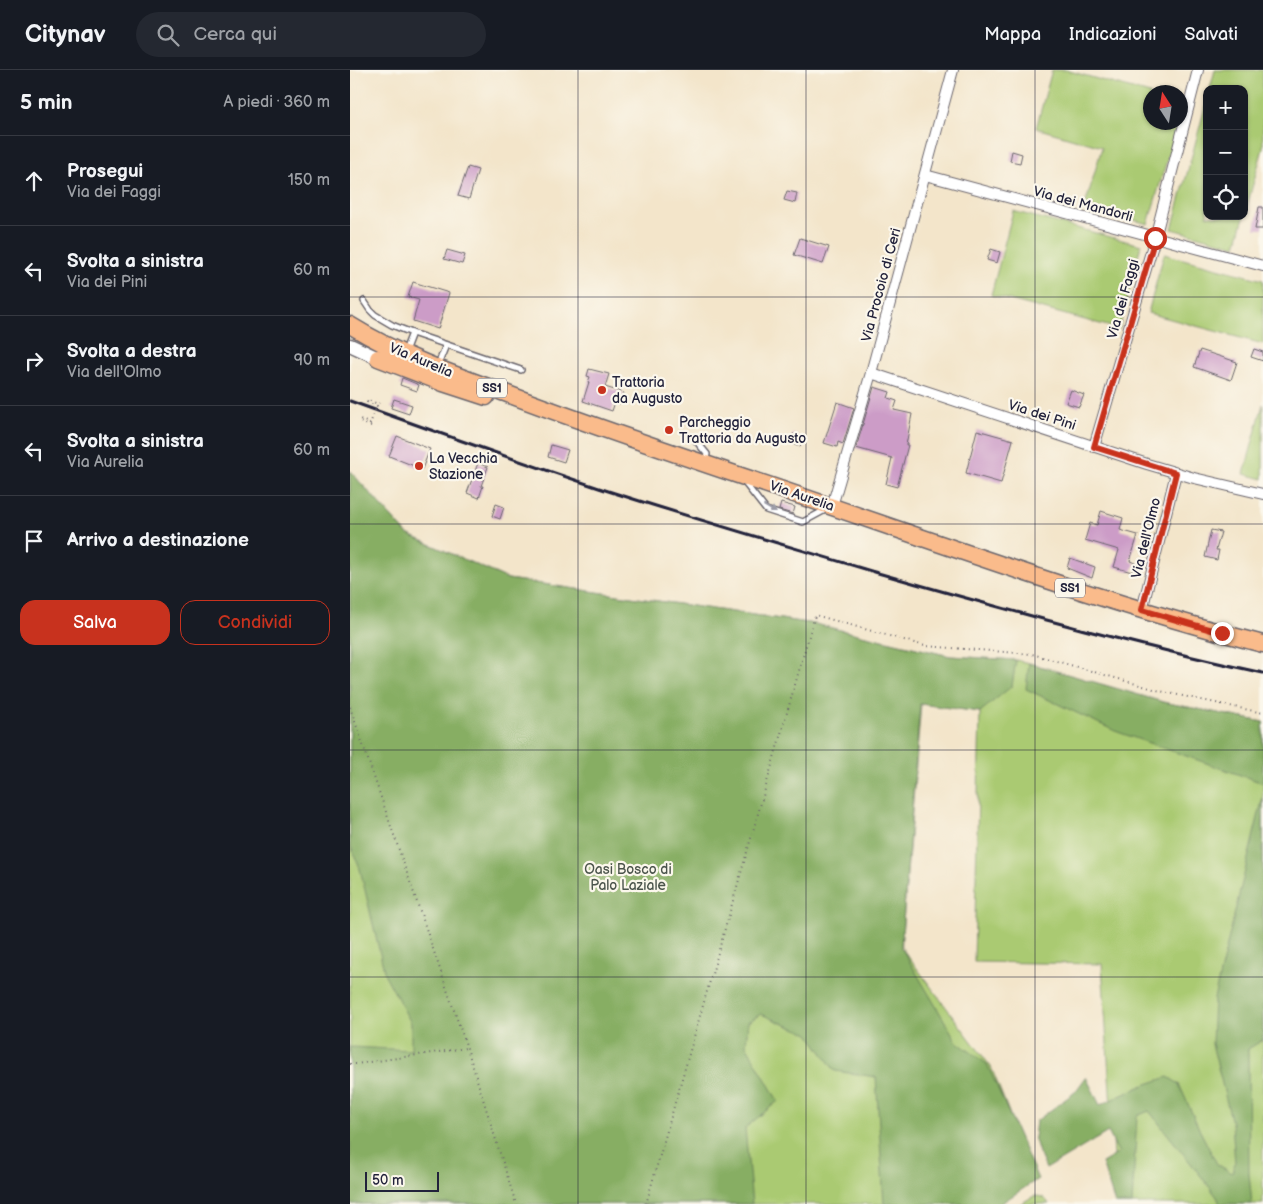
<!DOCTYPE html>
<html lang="it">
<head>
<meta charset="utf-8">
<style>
  body { margin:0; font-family:"Balsamiq Sans",sans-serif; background:#242831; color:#f1f3f6 }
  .controls { position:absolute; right:15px; top:15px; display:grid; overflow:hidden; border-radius:10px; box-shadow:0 1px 4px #0004 }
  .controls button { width:45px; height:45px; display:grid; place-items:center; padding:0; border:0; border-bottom:1px solid #363941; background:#171b24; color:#f1f3f6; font:25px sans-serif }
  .compass { position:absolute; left:793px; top:15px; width:45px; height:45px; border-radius:50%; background:#171b24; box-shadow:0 1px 4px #0004; rotate:348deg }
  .scale { position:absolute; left:15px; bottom:12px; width:74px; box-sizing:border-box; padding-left:5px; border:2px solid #22223b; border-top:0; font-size:14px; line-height:18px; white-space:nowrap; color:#22223b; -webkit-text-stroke:4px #fbf7ec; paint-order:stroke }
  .stop { position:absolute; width:15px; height:15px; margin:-11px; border:4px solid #c8321e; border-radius:50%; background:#fff }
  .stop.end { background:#c8321e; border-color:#fff; box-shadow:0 1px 5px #0008 }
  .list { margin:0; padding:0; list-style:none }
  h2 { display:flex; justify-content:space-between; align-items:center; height:65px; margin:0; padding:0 20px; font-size:21px }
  h2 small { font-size:16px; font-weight:400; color:#9ea1a6 }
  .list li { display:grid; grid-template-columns:32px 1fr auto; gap:15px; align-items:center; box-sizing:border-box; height:90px; padding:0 20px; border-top:1px solid #363941 }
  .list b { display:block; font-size:19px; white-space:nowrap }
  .list p { margin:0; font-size:16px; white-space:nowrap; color:#9ea1a6 }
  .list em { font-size:16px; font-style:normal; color:#9ea1a6 }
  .actions { display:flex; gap:10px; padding:15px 20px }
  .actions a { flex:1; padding:11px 0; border:1px solid #c8321e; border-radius:15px; text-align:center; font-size:18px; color:#c8321e }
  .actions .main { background:#c8321e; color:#fff }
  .icon { flex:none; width:28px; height:28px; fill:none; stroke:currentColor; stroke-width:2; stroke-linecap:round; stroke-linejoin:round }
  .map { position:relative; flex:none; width:913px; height:1134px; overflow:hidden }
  header { display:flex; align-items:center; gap:30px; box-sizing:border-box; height:70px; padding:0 25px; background:#171b24; border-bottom:1px solid #363941 }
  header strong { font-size:24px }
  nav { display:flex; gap:28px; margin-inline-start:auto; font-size:18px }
  .search { width:350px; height:45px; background:#242831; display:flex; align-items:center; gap:12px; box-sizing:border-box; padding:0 18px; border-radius:28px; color:#9ea1a6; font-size:19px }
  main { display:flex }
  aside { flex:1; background:#171b24 }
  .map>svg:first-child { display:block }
</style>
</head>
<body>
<header>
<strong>Citynav</strong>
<div class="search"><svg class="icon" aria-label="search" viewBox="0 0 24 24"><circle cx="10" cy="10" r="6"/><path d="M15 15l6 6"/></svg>Cerca qui</div>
<nav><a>Mappa</a><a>Indicazioni</a><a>Salvati</a></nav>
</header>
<main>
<aside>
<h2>5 min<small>A piedi · 360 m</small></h2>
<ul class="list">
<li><svg class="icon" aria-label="ahead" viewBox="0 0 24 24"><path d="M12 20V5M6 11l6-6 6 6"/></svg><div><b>Prosegui</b><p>Via dei Faggi</p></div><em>150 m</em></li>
<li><svg class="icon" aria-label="left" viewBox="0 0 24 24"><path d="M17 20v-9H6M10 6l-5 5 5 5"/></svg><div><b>Svolta a sinistra</b><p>Via dei Pini</p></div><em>60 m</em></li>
<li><svg class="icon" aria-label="right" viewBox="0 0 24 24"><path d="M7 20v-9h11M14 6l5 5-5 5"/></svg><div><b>Svolta a destra</b><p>Via dell'Olmo</p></div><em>90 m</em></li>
<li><svg class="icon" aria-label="left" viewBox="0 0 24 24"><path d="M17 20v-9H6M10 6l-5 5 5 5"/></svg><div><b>Svolta a sinistra</b><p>Via Aurelia</p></div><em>60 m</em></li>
<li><svg class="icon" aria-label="arrive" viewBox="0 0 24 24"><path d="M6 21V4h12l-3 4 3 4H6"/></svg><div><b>Arrivo a destinazione</b></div></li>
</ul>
<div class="actions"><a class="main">Salva</a><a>Condividi</a></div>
</aside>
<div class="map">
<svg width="913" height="1134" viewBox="0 0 913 1134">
  <rect width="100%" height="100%" fill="#fbf7ec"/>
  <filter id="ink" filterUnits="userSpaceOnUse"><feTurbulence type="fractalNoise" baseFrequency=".02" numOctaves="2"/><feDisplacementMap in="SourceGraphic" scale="10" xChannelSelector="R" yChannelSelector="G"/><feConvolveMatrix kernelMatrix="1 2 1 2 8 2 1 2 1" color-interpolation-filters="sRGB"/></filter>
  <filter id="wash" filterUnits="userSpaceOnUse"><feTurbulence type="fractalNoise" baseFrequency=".0096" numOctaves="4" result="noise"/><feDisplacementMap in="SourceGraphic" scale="20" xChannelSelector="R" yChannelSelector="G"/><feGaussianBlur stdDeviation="1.12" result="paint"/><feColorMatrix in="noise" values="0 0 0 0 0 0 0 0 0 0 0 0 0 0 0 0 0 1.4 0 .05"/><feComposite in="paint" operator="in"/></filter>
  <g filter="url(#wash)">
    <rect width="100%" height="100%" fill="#f3e5ca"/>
    <g fill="#aaca72" stroke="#667656">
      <path d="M 702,0 L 716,0 L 800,24 L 800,52 L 828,53 L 798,154 L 735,136 L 752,77 L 686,58 Z"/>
      <path d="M 865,0 L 913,0 L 913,78 L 886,176 L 822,159 L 857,30 L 857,146 L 894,146 L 894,19 L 860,19 Z"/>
      <path d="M 663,141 L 791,175 L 769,259 L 641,225 Z"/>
      <path d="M 814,184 L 913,210 L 913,274 L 798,243 Z"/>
      <path d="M 913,334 L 913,409 L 894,404 Z"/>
      <path d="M 0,401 L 57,464 L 158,509 L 465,554 L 600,586 L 666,590 L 679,593 L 813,632 L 913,652 L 913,1134 L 767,1134 L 752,894 L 624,892 L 630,642 L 571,634 L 551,877 L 641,997 L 686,1110 L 648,1134 L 0,1134 Z"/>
      <path d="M 684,1126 C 691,1126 695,1127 699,1134 L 670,1134 Z"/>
    </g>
    <g fill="#87ae64" stroke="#546850">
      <path d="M 0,401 L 57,464 L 158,509 L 465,554 L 600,586 L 666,590 L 662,616 L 630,642 L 570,634 L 551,877 L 607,972 L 637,994 L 688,1109 L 650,1134 L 534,1134 L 526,1007 L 485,1001 L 459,964 L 434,954 L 411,944 L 398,952 L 396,975 L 428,1031 L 395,1058 L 402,1134 L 0,1134 L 0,977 L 61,980 L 61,953 L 35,905 L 10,799 L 0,774 Z"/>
      <path d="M 679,593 L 813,632 L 913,652 L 913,713 L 765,661 L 676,619 Z"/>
      <path d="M 913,727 L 913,970 L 898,979 L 899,1104 L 902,1134 L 870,1134 L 867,1127 L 851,1106 L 799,1041 L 787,1046 L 782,1134 L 765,1134 L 752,1093 L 769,1083 L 758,1062 L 696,1099 L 689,1083 L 684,1067 L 686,1051 L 725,1022 L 736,1007 L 750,1035 L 794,1015 L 818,1007 L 829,1014 L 850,1061 L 867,1094 L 882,1103 L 885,1093 L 882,1053 L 862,974 L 864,928 Z"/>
    </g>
    <g id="blocks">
      <g fill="#cc9cc7">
        <path d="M 662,81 L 672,84 L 670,93 L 660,91 Z"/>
        <path d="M 118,97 L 128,100 L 119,129 L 108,126 Z"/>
        <path d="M 437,121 L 447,123 L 445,133 L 434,130 Z"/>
        <path d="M 909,137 L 913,137 L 913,159 L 905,159 Z"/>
        <path d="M 450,168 L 479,177 L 473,194 L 444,185 Z"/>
        <path d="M 641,179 L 650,182 L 647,193 L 637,190 Z"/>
        <path d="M 97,180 L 115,185 L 112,194 L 94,189 Z"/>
        <path d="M 63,212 L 99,223 L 88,259 L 63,251 L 69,230 L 58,227 Z"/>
        <path d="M 904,279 L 913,282 L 913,291 L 901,287 Z"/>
        <path d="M 850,280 L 887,292 L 881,310 L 844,297 Z"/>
        <path d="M 239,299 L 259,304 L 255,317 L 274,323 L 270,334 L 265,332 L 262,341 L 233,331 L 239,312 L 238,312 L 240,307 L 237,306 Z"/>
        <path d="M 52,308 L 69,315 L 67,321 L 50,315 Z"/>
        <path d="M 524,317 L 540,322 L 538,328 L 547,331 L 544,340 L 562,344 L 556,375 L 558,375 L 547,417 L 536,414 L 542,388 L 506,378 Z"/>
        <path d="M 721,320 L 734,325 L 729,337 L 716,333 Z"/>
        <path d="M 44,329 L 62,335 L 59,344 L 41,338 Z"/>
        <path d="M 487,332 L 504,338 L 493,374 L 488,372 L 487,377 L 474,373 Z"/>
        <path d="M 627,360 L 663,370 L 651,413 L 616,403 Z"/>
        <path d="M 443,364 L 453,368 L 450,377 L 440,373 Z"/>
        <path d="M 47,366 L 80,379 L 72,399 L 39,386 Z"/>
        <path d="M 201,375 L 218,380 L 214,392 L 198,387 Z"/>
        <path d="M 128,393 L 138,397 L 131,416 L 133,416 L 129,428 L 117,423 Z"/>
        <path d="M 431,433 L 445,437 L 443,444 L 429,440 Z"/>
        <path d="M 146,434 L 154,437 L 150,449 L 142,446 Z"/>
        <path d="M 751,441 L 773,448 L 770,460 L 788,465 L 780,491 L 785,493 L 782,502 L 764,497 L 769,480 L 735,470 L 740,453 L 747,455 Z"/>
        <path d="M 861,460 L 871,462 L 866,480 L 869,480 L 867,490 L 855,487 Z"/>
        <path d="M 720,488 L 745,497 L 742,508 L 717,498 Z"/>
      </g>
    </g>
  </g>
  <g filter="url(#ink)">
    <use href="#blocks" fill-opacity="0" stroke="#6b666d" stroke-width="1"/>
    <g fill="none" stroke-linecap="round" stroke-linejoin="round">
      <g stroke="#6b666d" stroke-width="8">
        <g id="service">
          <path d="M 14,231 L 20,240 L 25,245 L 42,255 L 62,263 L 171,300"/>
          <path d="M 55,281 L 62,263"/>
          <path d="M 88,295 L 96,275"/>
          <path d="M 347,372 L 357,384 L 356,390"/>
          <path d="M 394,412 L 416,440 L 453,452 L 477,439"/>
        </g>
      </g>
      <g stroke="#6b666d" stroke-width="12">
        <g id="minor">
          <path d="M 575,105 L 913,196"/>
          <path d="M 521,303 L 797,394 L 844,408 L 913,424"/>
          <path d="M 744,377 L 805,168 L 848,0"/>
          <path d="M 482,436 L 521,303 L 603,0"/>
          <path d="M 792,540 L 826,403"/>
        </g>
      </g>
      <g stroke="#6b666d" stroke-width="15">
        <path id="tertiary" d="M 0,275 L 28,288"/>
      </g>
      <g stroke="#6b666d" stroke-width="19">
        <g id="primary">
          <path d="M 0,255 C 48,285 102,304 155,323 C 231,352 308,378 385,404 C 560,462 734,528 913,574"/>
          <path d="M 28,288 L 93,313 L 136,327"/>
        </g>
      </g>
      <g stroke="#6b666d" stroke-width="2" stroke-dasharray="1 4" stroke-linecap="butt">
        <path d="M 0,637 L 117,978 L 166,1134"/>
        <path d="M 0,994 L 6,994 L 116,978"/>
        <path d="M 296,1134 L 465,545 L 575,576 L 682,584 L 814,622 L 913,643"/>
      </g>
      <use href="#service" stroke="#fff" stroke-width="5"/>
      <use href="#minor" stroke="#fff" stroke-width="10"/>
      <use href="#tertiary" stroke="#fff" stroke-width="12"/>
      <use href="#primary" stroke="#fabb8b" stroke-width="16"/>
      <path stroke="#22223b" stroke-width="3" d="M 0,331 C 83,361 165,390 249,418 C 341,448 435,475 528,503 C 656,540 783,575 913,603"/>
      <path stroke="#6b666d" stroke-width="2" stroke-dasharray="1 4" stroke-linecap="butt" d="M 21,356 L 10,352 L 10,349 L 20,354 L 27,336 L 17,332 L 18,330 L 28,334 L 29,333"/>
    </g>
    <defs><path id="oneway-solid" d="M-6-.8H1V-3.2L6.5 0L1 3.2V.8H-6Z" transform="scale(1.25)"/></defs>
    <use fill="#9c9ca7" href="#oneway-solid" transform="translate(420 439) rotate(30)"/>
  </g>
  <g fill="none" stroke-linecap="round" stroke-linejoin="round" filter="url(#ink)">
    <path stroke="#c8321e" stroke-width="6" d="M 805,168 L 744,377 L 826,403 L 792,540 L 872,563"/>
  </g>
  <path fill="none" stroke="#22223b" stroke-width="1" stroke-opacity="0.55" d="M 228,0 L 228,1134M 456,0 L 456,1134M 685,0 L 685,1134M 0,227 L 913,227M 0,454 L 913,454M 0,680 L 913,680M 0,907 L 913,907"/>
  <g fill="#c8321e" stroke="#fbf7ec" stroke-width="2">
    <circle cx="252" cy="320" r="5"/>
    <circle cx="319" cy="360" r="5"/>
    <circle cx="69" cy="396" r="5"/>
  </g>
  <g text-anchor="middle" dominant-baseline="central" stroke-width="4.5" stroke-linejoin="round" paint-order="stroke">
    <g fill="#fbf7ec" stroke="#636270" stroke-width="1">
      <rect x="127" y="308.5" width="30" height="19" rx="4"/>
      <rect x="705" y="508.5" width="30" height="19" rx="4"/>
    </g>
    <g font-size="12" font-weight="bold" fill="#22223b">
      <text x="142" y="318">SS1</text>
      <text x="720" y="518">SS1</text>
    </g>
    <g font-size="14" fill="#22223b" stroke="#fbf7ec">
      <text transform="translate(733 134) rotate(15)">Via dei Mandorli</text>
      <text transform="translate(531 215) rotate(-75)">Via Procoio di Ceri</text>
      <text transform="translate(773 229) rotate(-74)">Via dei Faggi</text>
      <text transform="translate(71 290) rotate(23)">Via Aurelia</text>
      <text transform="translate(692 345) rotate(18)">Via dei Pini</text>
      <text transform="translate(452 426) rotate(19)">Via Aurelia</text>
      <text transform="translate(796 468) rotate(-76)">Via dell'Olmo</text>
    </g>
    <g font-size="14" fill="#22223b" stroke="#fbf7ec" text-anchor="start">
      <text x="262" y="312">Trattoria<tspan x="262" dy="16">da Augusto</tspan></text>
      <text x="329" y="352">Parcheggio<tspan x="329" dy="16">Trattoria da Augusto</tspan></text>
      <text x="79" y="388">La Vecchia<tspan x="79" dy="16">Stazione</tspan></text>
    </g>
    <g font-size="14" fill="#4b544c" stroke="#fbf7ec">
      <text x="278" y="799">Oasi Bosco di<tspan x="278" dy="16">Palo Laziale</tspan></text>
    </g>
  </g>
</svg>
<div class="controls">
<button>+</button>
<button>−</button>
<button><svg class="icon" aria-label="locate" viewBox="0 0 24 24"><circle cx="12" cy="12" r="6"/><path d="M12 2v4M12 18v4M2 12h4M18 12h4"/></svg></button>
</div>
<svg class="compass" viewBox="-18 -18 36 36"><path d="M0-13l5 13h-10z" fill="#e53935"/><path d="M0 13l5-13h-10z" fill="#9ea1a6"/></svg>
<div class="scale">50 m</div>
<div class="stop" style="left:805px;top:168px"></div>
<div class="stop end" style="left:872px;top:563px"></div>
</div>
</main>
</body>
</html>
